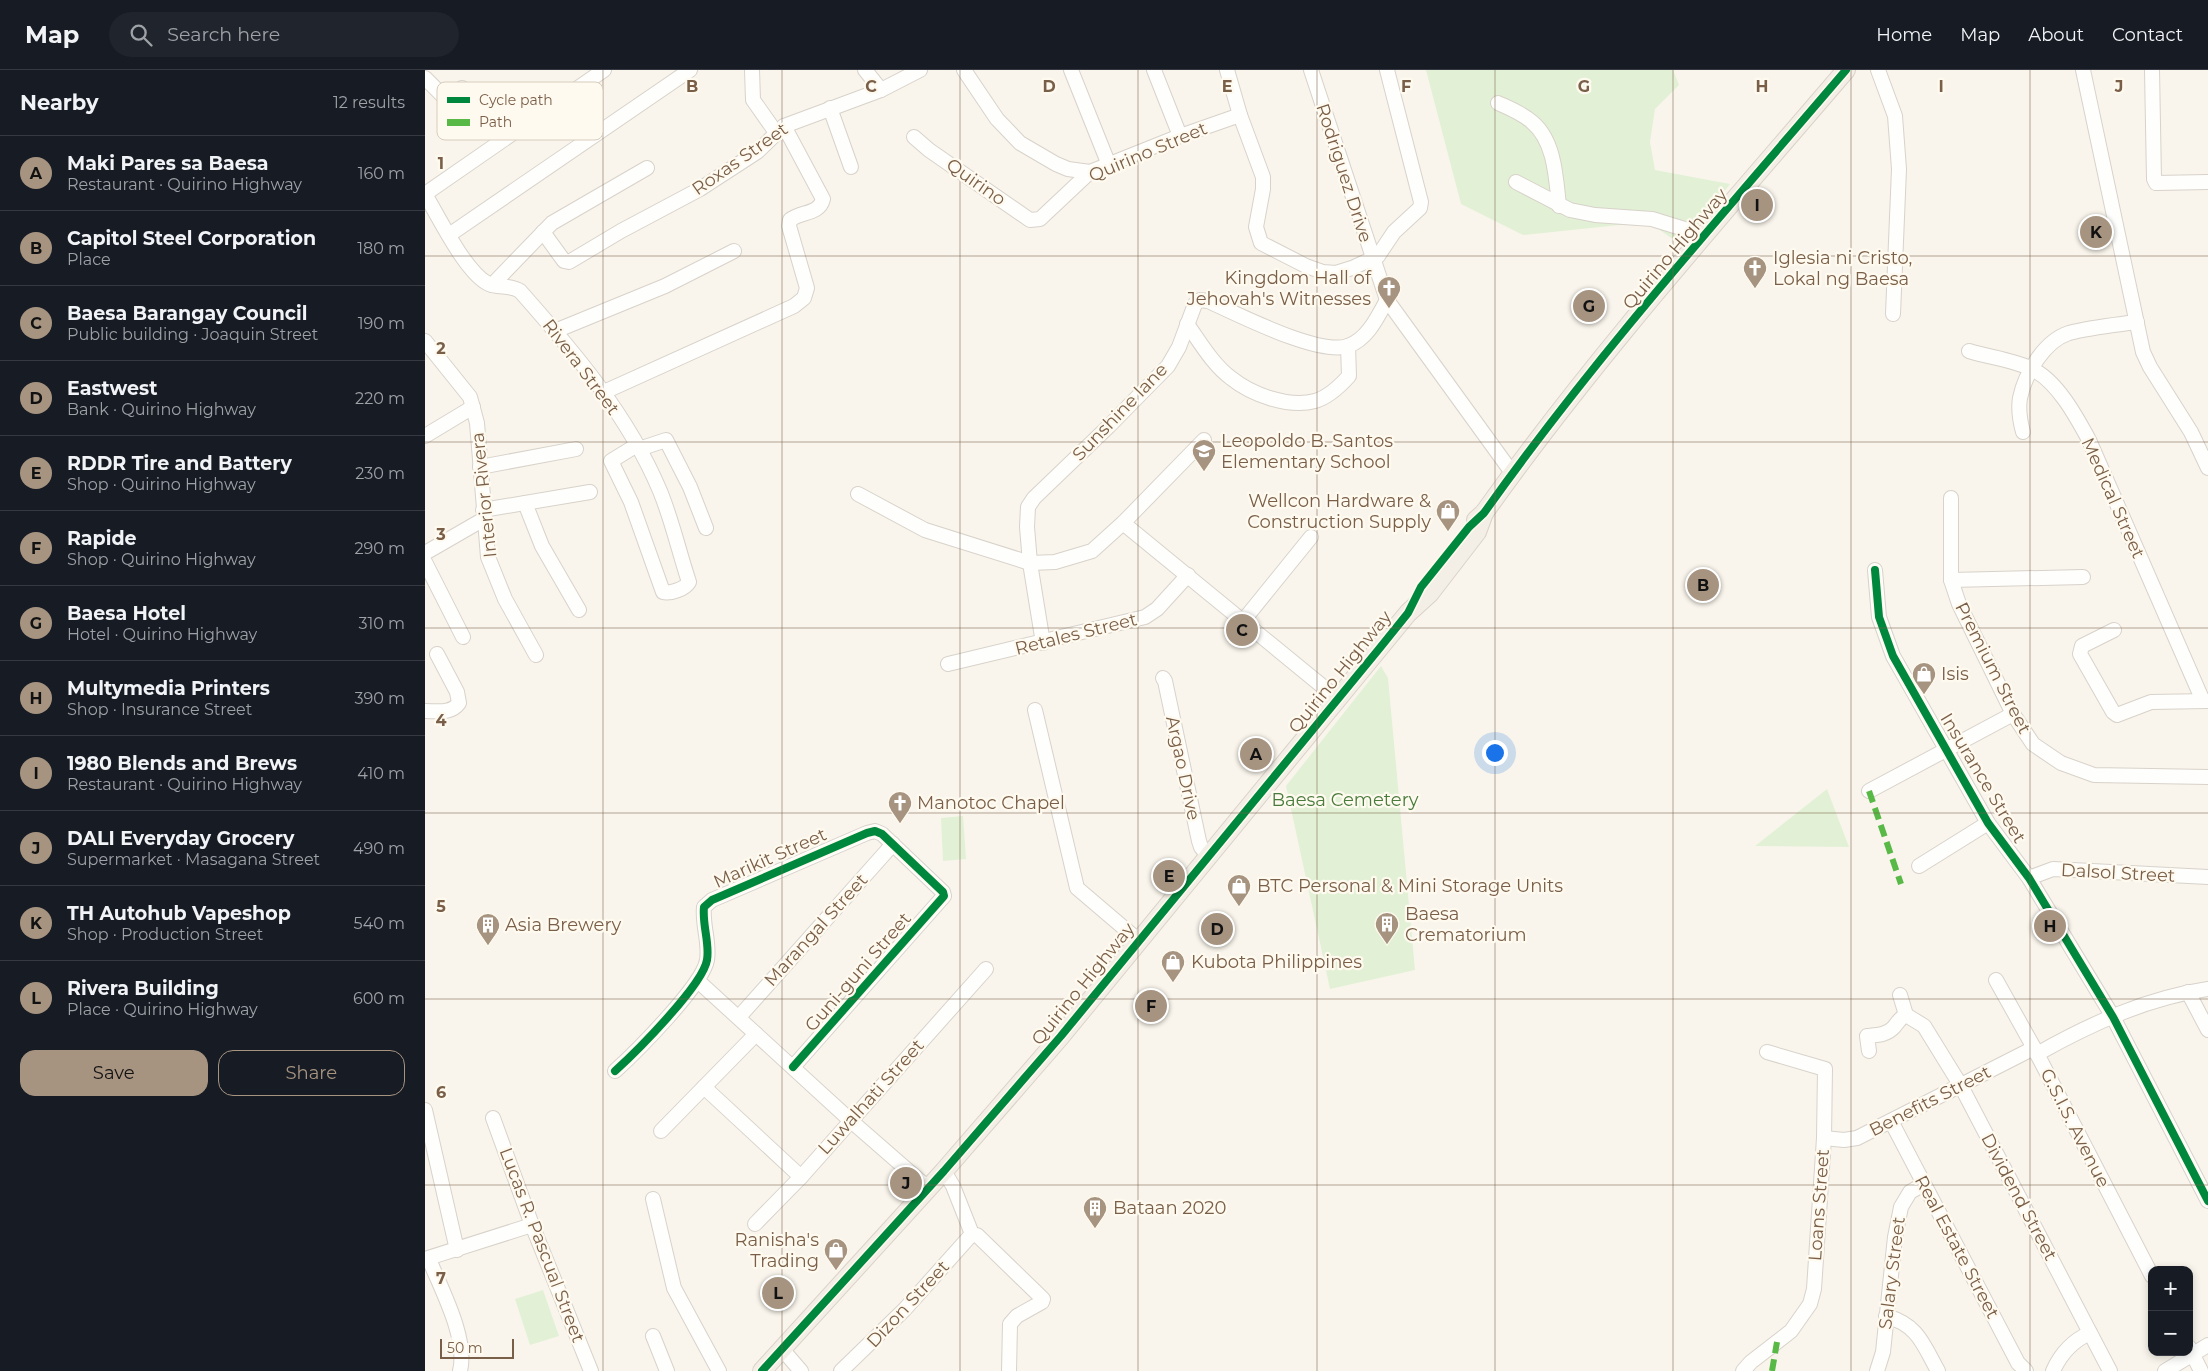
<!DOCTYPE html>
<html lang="en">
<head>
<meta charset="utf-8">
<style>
  body { margin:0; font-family:Montserrat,sans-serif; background:#20242c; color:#f1f3f6 }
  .controls { position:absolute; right:15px; bottom:15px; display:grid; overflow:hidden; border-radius:10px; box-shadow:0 2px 8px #0003 }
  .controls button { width:45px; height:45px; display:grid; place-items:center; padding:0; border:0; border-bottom:1px solid #363941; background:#171b24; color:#f1f3f6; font:25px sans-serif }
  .scale { position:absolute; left:15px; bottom:12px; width:74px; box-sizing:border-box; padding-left:5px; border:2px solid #7a5f48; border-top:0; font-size:14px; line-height:18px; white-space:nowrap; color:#7a5f48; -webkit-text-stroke:4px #fffaef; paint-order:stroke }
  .you { position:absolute; left:1069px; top:682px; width:18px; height:18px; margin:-12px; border:4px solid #fff; border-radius:50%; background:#1a73e8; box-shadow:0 0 0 8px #1a73e833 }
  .badge { display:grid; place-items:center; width:32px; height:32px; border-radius:50%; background:#a69481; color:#111; font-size:16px; font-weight:700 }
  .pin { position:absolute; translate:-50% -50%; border:2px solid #fff; box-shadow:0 1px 5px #0006 }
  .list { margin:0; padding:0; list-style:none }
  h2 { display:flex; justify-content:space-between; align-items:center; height:65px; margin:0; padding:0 20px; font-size:21px }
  h2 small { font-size:16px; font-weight:400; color:#9ea1a6 }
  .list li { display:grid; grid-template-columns:32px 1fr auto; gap:15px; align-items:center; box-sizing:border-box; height:75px; padding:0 20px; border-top:1px solid #363941 }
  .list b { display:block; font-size:19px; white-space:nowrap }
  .list p { margin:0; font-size:16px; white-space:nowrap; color:#9ea1a6 }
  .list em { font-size:16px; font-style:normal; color:#9ea1a6 }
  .actions { display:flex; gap:10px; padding:15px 20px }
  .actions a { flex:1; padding:11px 0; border:1px solid #a69481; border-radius:15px; text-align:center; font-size:18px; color:#a69481 }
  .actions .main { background:#a69481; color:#111 }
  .icon { flex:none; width:28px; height:28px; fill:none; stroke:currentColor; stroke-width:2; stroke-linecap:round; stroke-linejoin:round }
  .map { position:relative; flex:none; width:1783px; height:1301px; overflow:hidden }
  header { display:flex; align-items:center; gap:30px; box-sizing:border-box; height:70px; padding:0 25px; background:#171b24; border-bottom:1px solid #363941 }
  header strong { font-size:24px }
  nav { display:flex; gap:28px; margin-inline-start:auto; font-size:18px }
  .search { width:350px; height:45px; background:#20242c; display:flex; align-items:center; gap:12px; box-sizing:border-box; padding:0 18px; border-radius:28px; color:#9ea1a6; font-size:19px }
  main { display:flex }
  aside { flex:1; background:#171b24 }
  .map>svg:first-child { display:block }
</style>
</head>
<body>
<header>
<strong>Map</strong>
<div class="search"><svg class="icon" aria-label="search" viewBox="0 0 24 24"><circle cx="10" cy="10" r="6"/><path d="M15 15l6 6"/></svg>Search here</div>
<nav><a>Home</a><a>Map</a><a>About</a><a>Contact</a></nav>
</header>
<main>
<aside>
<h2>Nearby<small>12 results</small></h2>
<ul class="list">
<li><span class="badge">A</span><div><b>Maki Pares sa Baesa</b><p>Restaurant · Quirino Highway</p></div><em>160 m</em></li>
<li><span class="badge">B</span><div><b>Capitol Steel Corporation</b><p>Place</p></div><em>180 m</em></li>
<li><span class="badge">C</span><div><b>Baesa Barangay Council</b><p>Public building · Joaquin Street</p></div><em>190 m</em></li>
<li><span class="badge">D</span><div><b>Eastwest</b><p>Bank · Quirino Highway</p></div><em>220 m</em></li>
<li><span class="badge">E</span><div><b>RDDR Tire and Battery</b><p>Shop · Quirino Highway</p></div><em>230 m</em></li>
<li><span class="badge">F</span><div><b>Rapide</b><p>Shop · Quirino Highway</p></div><em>290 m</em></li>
<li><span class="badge">G</span><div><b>Baesa Hotel</b><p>Hotel · Quirino Highway</p></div><em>310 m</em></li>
<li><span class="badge">H</span><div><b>Multymedia Printers</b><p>Shop · Insurance Street</p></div><em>390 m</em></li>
<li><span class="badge">I</span><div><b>1980 Blends and Brews</b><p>Restaurant · Quirino Highway</p></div><em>410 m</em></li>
<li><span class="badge">J</span><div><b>DALI Everyday Grocery</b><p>Supermarket · Masagana Street</p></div><em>490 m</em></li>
<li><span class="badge">K</span><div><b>TH Autohub Vapeshop</b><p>Shop · Production Street</p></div><em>540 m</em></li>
<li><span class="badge">L</span><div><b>Rivera Building</b><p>Place · Quirino Highway</p></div><em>600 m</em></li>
</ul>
<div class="actions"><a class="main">Save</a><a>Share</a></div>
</aside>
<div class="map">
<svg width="1783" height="1301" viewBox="0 0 1783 1301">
  <rect width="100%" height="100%" fill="#f9f5ec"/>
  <g fill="#e2f1d5">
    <path d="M 1001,0 L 1248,0 L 1254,15 L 1230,39 L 1225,72 L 1230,100 L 1305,114 L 1278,150 L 1255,174 L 1223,152 L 1098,165 L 1036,134 Z"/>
    <path d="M 956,596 L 963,608 L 990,900 L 905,919 L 861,716 Z"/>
    <path d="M 1402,719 L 1424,777 L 1330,776 Z"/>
    <path d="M 538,746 L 541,789 L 518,791 L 516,748 Z"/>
    <path d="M 118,1220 L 134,1266 L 105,1275 L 90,1229 Z"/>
  </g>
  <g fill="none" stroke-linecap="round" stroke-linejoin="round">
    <g stroke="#d8d2ca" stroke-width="16">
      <g id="minor">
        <path d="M 327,0 L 328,30 L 352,64"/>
        <path d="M 440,0 L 456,20"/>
        <path d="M 539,0 L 572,49 L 595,73 L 631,94 L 643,99 L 665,102"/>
        <path d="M 646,0 L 684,95"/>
        <path d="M 729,0 L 755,66"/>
        <path d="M 802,0 L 815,45 L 838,107 L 838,119 L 831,157 L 836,173 L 881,196 L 898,202 L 911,203 L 927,198 L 953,186 L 969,162 L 995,138 L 996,132 L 962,0"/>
        <path d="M 886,0 L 962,230 L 1088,404"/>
        <path d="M 1453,0 L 1470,46 L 1474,99 L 1468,244"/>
        <path d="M 1658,0 L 1718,282 L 1725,297 L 1766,362 L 1783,398"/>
        <path d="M 1727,0 L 1729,109 L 1731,113 L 1783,112"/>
        <path d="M 0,8 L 32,40"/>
        <path d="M 24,31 L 37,18"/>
        <path d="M 1073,33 C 1084,38 1097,43 1107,52 C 1130,71 1131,108 1134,136"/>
        <path d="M 405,38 L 426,97"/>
        <path d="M 489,67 L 504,80 L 605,150 L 615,149 L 665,102 L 755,66 L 815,45"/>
        <path d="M 1091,112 L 1145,140 L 1170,145 L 1227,149 L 1279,165"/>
        <path d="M 0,124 C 13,146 40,201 62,213 C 73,219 84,214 95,221 C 149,282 203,345 235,421 C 247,450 254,482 264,512 C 260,519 245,524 238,522 L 206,432 L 186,391 L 212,375"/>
        <path d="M 0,124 L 179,0"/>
        <path d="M 118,162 L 139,191 L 144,192 L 196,161 L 275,119 L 332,82 L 359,56 L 456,20 L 495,0"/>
        <path d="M 24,165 L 265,0"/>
        <path d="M 67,215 L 127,153 L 222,98"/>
        <path d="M 762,254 C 775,272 788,295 806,308 C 827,325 864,338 890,331 C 904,327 915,316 924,306 L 923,276"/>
        <path d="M 130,261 L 240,216 L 309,181"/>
        <path d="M 0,271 L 45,327 L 52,353 L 63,487 L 80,529 L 111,585"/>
        <path d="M 1544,281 C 1563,287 1589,290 1607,299 C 1632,311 1651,346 1664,370 L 1778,631"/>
        <path d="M 179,322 L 369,236 L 379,228 L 382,218 L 364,156 L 365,150 C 376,141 394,145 398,129 L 359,56"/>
        <path d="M 1598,362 C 1595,351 1593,340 1595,328 C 1600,304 1619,271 1644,263 C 1666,257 1690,255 1712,252"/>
        <path d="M 0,366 L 48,337"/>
        <path d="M 214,379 L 241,370 L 265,417 L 281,458"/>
        <path d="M 55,397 L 151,379"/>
        <path d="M 433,424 L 500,460 L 605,493 L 630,492 L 667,481 L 698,453 L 779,370"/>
        <path d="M 1526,428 L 1526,510 L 1534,534 L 1588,644 L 1608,674 L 1636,693 L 1669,705 L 1783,707"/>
        <path d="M 100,433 L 117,476 L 154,540"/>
        <path d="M 58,440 L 165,422"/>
        <path d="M 698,453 L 913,629"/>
        <path d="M 0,483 L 59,449"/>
        <path d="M 0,492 L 38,567"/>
        <path d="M 1450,500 L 1454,547 L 1468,586 L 1563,753 L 1604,808 L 1688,947 L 1783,1131"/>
        <path d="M 1526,510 L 1658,507"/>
        <path d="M 818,551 L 886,467"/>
        <path d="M 1689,560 L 1657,576 L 1655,584 L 1688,642 L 1692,645 L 1726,632 L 1783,631"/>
        <path d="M 618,573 L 605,493 L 602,457 L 603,437 L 609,428 L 684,356 L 743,296 L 754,277 L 770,234 L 775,230 L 783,231 C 813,244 893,286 923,276 C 943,269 953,246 962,230"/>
        <path d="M 523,594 L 720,547 L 732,539 L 763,505"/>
        <path d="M 738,608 L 740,611 L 774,771 L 776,777 L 783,786"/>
        <path d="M 610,640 L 652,818 L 713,870"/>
        <path d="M 0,641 C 13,641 26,644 34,633 L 32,622 L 12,584"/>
        <path d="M 1444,721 L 1588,644"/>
        <path d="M 1494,796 L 1563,753"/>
        <path d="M 1604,808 L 1628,799 L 1783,807"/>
        <path d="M 1571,910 L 1609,978 L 1727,1206"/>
        <path d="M 273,911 L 425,1050 L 503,1118"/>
        <path d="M 1763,922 L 1783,960"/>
        <path d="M 1481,945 L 1499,956 L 1536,1016 L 1685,1301"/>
        <path d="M 314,947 L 468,774"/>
        <path d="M 1444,981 L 1442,966 C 1452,965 1462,965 1469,957 C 1473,952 1475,948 1481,945 L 1475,925"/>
        <path d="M 1612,984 C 1665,954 1722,928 1783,919"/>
        <path d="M 190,1001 C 211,982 278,915 282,890 C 285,873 277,855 279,837 L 287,830 L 442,763 L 450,761 L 457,764 L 518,822 L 519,826 L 368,997"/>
        <path d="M 279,1017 L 376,1107"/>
        <path d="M 0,1040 L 32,1180"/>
        <path d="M 68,1048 L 107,1155 L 166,1301"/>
        <path d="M 1466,1051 L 1593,1293 L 1601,1301"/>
        <path d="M 236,1061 L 331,964"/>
        <path d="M 1399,1068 L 1419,1070 L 1432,1068 L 1609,978"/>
        <path d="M 519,1101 L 528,1116 L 547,1164 L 552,1165 L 618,1229 L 617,1232 L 592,1246 L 585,1254 L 584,1301"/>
        <path d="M 228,1129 L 249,1218 L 294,1301"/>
        <path d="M 330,1154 L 376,1107 L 561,899"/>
        <path d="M 0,1189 L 107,1155"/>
        <path d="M 4,1189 C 16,1219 43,1268 35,1301"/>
        <path d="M 1461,1246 C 1493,1255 1498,1274 1513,1301"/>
        <path d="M 228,1266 L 242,1301"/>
        <path d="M 1764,1277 L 1776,1301"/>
        <path d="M 357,1279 L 376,1301"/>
        <path d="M 416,1301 L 480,1239 L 547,1164"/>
        <path d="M 1318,1301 L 1326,1292 L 1366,1261 L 1385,1234 L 1389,1219 L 1399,1068 L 1400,999 L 1342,982"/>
        <path d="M 1452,1301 L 1458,1282 L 1470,1167 L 1476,1137 L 1485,1122 L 1499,1114"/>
        <path d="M 1628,1301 C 1636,1283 1647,1271 1665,1263"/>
        <path d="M 1740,1301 L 1783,1275"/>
      </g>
    </g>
    <g stroke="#dad2c9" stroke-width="20">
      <g id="major">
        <path d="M 1051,450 L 1059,443 C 1169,288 1297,145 1421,0"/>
        <path d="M 337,1301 L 519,1101 L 636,966 L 983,543 L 1005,523 L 1052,462 L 1059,443"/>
      </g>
    </g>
    <use href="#minor" stroke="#fefefc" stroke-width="14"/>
    <use href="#major" stroke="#f3efe6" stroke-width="18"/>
    <g stroke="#58b947" stroke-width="6" stroke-dasharray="12 6" stroke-linecap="butt">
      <path d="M 1444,721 L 1476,814"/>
      <path d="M 1347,1301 L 1352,1272"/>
    </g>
    <g stroke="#fffaef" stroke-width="11">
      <g id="cycleway">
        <path d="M 1450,500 L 1454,547 L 1468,586 L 1563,753 L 1604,808 L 1688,947 L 1783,1131"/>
        <path d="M 190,1001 C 211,982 278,915 282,890 C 285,873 277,855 279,837 L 287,830 L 442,763 L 450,761 L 457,764 L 518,822 L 519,826 L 368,997"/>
        <path d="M 337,1301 L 519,1101 L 636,966 L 954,579 L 983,543 L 996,517 L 1044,457 L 1059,443 C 1169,288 1297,145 1421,0"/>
      </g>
    </g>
    <use href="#cycleway" stroke="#00873e" stroke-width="8"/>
  </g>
  <path fill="none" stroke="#7a5f48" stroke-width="1" stroke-opacity="0.55" d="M 178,0 L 178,1301M 357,0 L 357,1301M 535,0 L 535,1301M 713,0 L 713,1301M 892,0 L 892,1301M 1070,0 L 1070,1301M 1248,0 L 1248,1301M 1426,0 L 1426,1301M 1605,0 L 1605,1301M 0,186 L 1783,186M 0,372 L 1783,372M 0,558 L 1783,558M 0,743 L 1783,743M 0,929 L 1783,929M 0,1115 L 1783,1115"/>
  <defs>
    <g id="church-pin" transform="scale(1.25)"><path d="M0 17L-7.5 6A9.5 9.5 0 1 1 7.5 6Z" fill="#a69481" stroke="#fffaef"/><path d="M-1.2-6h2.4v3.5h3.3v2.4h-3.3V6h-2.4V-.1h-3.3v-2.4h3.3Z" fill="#fff"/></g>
    <g id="school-pin" transform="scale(1.25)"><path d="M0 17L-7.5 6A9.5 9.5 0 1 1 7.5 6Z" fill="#a69481" stroke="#fffaef"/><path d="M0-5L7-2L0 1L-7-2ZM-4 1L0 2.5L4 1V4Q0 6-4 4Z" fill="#fff"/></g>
    <g id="shop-pin" transform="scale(1.25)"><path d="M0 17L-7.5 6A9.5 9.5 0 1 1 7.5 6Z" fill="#a69481" stroke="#fffaef"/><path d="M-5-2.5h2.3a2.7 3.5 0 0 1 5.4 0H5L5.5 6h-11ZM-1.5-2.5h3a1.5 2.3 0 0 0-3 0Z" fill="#fff"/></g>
    <g id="building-pin" transform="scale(1.25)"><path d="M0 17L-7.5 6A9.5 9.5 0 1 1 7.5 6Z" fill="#a69481" stroke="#fffaef"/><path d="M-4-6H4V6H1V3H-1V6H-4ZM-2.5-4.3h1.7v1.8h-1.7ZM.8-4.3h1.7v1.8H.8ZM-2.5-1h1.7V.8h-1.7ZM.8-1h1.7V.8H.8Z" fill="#fff"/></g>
  </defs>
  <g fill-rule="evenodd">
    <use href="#church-pin" x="1330" y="198"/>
    <use href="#church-pin" x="964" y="218"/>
    <use href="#school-pin" x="779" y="381"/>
    <use href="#shop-pin" x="1023" y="441"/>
    <use href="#shop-pin" x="1499" y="604"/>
    <use href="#church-pin" x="475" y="733"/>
    <use href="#shop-pin" x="814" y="816"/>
    <use href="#building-pin" x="962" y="854"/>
    <use href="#building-pin" x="63" y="855"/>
    <use href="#shop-pin" x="748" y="892"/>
    <use href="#building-pin" x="670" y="1138"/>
    <use href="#shop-pin" x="411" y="1180"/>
  </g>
  <g text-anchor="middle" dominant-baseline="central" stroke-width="4.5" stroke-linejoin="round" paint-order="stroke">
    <g font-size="18" fill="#7a5f48" stroke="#fffaef">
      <text transform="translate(723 82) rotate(-23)">Quirino Street</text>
      <text transform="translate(315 89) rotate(-35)">Roxas Street</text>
      <text transform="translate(919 103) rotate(72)">Rodriguez Drive</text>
      <text transform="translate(551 112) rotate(35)">Quirino</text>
      <text transform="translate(1250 179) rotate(-50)">Quirino Highway</text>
      <text transform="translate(156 297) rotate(53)">Rivera Street</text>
      <text transform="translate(695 342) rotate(-46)">Sunshine lane</text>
      <text transform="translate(59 425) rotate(-96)">Interior Rivera</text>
      <text transform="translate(1688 428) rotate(66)">Medical Street</text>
      <text transform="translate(651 564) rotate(-14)">Retales Street</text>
      <text transform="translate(1568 598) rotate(63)">Premium Street</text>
      <text transform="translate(915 602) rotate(-51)">Quirino Highway</text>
      <text transform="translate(758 698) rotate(78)">Argao Drive</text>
      <text transform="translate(1558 708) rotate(59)">Insurance Street</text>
      <text transform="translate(345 788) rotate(-24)">Marikit Street</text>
      <text transform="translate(1693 803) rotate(3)">Dalsol Street</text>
      <text transform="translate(391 860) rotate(-48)">Marangal Street</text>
      <text transform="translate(433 902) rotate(-49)">Guni-guni Street</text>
      <text transform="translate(658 914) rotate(-51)">Quirino Highway</text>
      <text transform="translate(446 1027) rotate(-48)">Luwalhati Street</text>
      <text transform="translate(1505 1031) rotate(-27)">Benefits Street</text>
      <text transform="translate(1650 1058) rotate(63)">G.S.I.S. Avenue</text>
      <text transform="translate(1594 1127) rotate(62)">Dividend Street</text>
      <text transform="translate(1394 1135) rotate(-86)">Loans Street</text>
      <text transform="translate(117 1175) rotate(69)">Lucas R. Pascual Street</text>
      <text transform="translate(1532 1177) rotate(62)">Real Estate Street</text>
      <text transform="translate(1467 1203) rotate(-83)">Salary Street</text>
      <text transform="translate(483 1234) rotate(-47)">Dizon Street</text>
    </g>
    <g font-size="18" fill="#7a5f48" stroke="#fffaef" text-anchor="start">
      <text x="1348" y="188">Iglesia ni Cristo,<tspan x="1348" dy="21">Lokal ng Baesa</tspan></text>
      <text x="946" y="208" text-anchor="end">Kingdom Hall of<tspan x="946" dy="21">Jehovah's Witnesses</tspan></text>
      <text x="796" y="371">Leopoldo B. Santos<tspan x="796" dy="21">Elementary School</tspan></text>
      <text x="1006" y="431" text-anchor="end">Wellcon Hardware &amp;<tspan x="1006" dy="21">Construction Supply</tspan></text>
      <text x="1516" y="604">Isis</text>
      <text x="492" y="733">Manotoc Chapel</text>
      <text x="832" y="816">BTC Personal &amp; Mini Storage Units</text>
      <text x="980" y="844">Baesa<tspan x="980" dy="21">Crematorium</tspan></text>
      <text x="80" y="855">Asia Brewery</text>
      <text x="766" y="892">Kubota Philippines</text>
      <text x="688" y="1138">Bataan 2020</text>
      <text x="394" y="1170" text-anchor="end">Ranisha's<tspan x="394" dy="21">Trading</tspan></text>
    </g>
    <g font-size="18" fill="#487b3c" stroke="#fffaef">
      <text x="920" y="730">Baesa Cemetery</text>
    </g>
  </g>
  <rect x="12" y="12" width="166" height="58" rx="8" fill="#fffaef" stroke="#d7ccbd" stroke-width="1"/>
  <rect x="22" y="27" width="23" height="6" fill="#00873e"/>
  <rect x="22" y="49" width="23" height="7" fill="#58b947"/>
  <g font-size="14" fill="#7a5f48">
    <text x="54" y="35">Cycle path</text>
    <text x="54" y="57">Path</text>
  </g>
  <g font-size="16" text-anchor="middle" font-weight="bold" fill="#7a5f48" stroke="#fffaef" stroke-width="4.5" stroke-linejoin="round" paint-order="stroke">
    <text x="267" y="22">B</text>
    <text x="446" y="22">C</text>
    <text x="624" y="22">D</text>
    <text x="802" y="22">E</text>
    <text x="981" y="22">F</text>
    <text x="1159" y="22">G</text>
    <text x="1337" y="22">H</text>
    <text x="1516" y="22">I</text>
    <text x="1694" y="22">J</text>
    <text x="16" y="99">1</text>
    <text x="16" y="284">2</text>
    <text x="16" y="470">3</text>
    <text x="16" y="656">4</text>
    <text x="16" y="842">5</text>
    <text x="16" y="1028">6</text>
    <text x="16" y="1214">7</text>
  </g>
</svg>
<div class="controls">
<button>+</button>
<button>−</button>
</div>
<div class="scale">50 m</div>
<div class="you"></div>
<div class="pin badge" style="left:831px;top:684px">A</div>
<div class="pin badge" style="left:1278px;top:515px">B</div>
<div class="pin badge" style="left:817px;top:560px">C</div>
<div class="pin badge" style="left:792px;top:859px">D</div>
<div class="pin badge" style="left:744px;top:806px">E</div>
<div class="pin badge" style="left:726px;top:936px">F</div>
<div class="pin badge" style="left:1164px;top:236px">G</div>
<div class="pin badge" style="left:1625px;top:856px">H</div>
<div class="pin badge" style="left:1332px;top:135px">I</div>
<div class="pin badge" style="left:481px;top:1113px">J</div>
<div class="pin badge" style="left:1671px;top:162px">K</div>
<div class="pin badge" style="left:353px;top:1223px">L</div>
</div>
</main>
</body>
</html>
